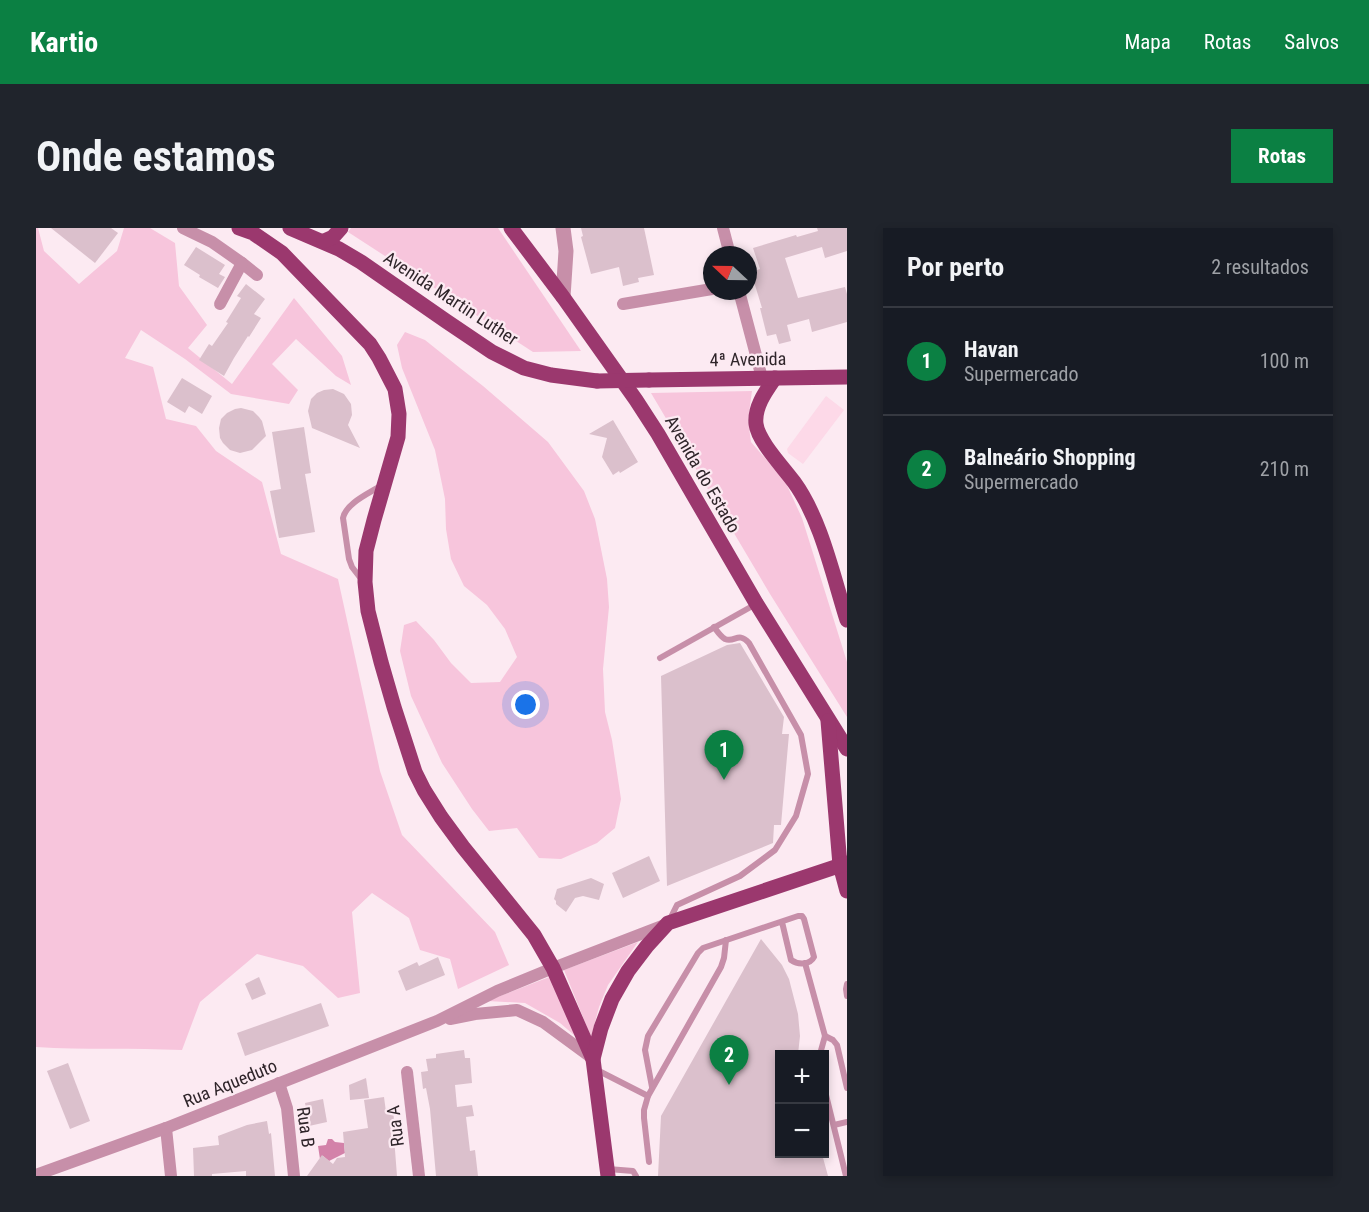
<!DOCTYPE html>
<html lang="pt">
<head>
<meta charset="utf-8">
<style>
  body { margin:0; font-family:"Roboto Condensed",sans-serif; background:#20242c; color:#f1f3f6 }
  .controls { position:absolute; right:18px; bottom:18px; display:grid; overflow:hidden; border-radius:0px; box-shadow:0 3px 9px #0003 }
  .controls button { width:54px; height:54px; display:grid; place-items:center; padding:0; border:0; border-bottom:2px solid #363941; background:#171b24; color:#f1f3f6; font:30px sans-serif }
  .compass { position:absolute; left:667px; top:18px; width:54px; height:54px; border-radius:50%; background:#171b24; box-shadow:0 3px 9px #0003; rotate:292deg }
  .you { position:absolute; left:490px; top:477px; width:21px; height:21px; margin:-15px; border:4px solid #fff; border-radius:50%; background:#1a73e8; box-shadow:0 0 0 9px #1a73e833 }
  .badge { display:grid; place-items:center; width:39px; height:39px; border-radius:50%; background:#0b8043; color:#fff; font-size:20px; font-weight:700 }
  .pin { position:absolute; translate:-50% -50px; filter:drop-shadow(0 2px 3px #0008) }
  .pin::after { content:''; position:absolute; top:32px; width:21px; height:18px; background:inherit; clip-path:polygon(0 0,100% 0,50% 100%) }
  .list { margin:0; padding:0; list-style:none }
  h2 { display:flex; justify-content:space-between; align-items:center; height:78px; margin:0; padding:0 24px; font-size:26px }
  h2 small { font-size:20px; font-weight:400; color:#9ea1a6 }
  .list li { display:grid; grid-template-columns:39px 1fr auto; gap:18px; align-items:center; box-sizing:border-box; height:108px; padding:0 24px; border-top:2px solid #363941 }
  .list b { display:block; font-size:22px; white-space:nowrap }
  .list p { margin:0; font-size:20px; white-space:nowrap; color:#9ea1a6 }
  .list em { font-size:20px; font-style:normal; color:#9ea1a6 }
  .map { position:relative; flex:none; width:811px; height:948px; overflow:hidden; border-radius:0px }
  header { display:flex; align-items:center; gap:36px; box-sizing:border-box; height:84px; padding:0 30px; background:#0b8043; color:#fff }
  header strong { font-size:28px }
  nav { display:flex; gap:33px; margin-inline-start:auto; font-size:21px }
  .intro { display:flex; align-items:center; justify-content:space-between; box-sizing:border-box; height:144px; padding:0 36px }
  h1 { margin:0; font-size:42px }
  .button { padding:15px 27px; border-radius:0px; background:#0b8043; color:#fff; font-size:21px; font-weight:700 }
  main { display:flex; gap:36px; padding:0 36px }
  aside { flex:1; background:#171b24; border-radius:0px; box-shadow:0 3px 9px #0003 }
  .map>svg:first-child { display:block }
</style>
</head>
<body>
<header>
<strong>Kartio</strong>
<nav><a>Mapa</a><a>Rotas</a><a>Salvos</a></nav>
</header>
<div class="intro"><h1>Onde estamos</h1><a class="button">Rotas</a></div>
<main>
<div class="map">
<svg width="811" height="948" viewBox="0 0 811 948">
  <rect width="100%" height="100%" fill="#fceaf2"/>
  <path fill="#fdd9e8" d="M 790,168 L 808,182 L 767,236 L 752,225 L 751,221 Z"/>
  <g fill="#f7c5dc">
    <path d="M 0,0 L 2,0 L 8,23 L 43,56 L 81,23 L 88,0 L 114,0 L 139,15 L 143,58 L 171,97 L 152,120 L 196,156 L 258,70 L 306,128 L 315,157 L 300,148 L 260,111 L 236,136 L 262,162 L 253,176 L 195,166 L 149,131 L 105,102 L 89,130 L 117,139 L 130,191 L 160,198 L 180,223 L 226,254 L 245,326 L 302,351 L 344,543 L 366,607 L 459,704 L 473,737 L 422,761 L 414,731 L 384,722 L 373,690 L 336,665 L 316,684 L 324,765 L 302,770 L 267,738 L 221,726 L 164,774 L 146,822 C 97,820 48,822 0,819 Z"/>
    <path d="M 315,0 L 462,0 L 545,123 L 497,124 L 312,4 Z"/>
    <path d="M 369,104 L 389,112 L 424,140 L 447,158 L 512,214 L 548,263 L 559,291 L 571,351 L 573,379 L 567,441 L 569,484 L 576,512 L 585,571 L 579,600 L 561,615 L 525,631 L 503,630 L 481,600 L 453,603 L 436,581 L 406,535 L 375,468 L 364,423 L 368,397 L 380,393 L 398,412 L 415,435 L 435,455 L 464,454 L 481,429 L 469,401 L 451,377 L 428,358 L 415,331 L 410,301 L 409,271 L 399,222 L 366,140 L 361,117 Z"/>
    <path d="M 716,163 L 712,192 L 715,214 L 749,253 L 766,290 L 811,434 L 811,489 L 734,366 L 615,165 Z"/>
    <path d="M 602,714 L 572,757 L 563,779 L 555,809 L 528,742 Z"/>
    <path d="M 516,748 L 545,813 L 524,795 L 489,775 L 451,773 Z"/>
  </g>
  <path fill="#d382a9" d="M 292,911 L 296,911 L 299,914 L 308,915 L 309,925 L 293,933 L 287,928 L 284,931 L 282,918 L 290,917 Z"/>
  <g fill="#dbc0cc">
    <path d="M 15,0 L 75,0 L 82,5 L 59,35 Z"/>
    <path d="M 545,0 L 608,0 L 618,47 L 602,50 L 603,54 L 587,58 L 583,39 L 555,46 L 545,9 L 547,8 Z"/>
    <path d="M 781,0 L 811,0 L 811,23 L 789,30 L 786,19 L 749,30 L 762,70 L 809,59 L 811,66 L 811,94 L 776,104 L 773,91 L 751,97 L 755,113 L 743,116 L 740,106 L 731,108 L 724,80 L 726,80 L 715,44 L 724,41 L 717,20 L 760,7 L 761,9 L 782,3 Z"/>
    <path d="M 160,19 L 189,37 L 183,46 L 189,49 L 182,60 L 163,49 L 164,47 L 148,37 Z"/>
    <path d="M 210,56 L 229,71 L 218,86 L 225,90 L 213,109 L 212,108 L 198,130 L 188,148 L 163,132 L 173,116 L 176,118 L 192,95 L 190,94 L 205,70 L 201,68 Z"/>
    <path d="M 146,150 L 176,168 L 166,186 L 153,178 L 149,185 L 131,174 Z"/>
    <path d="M 297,161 L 308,166 L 315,176 L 316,187 L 312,197 L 324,220 L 276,200 L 272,183 L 275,171 L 281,165 L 288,162 Z"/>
    <path d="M 205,180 L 217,183 L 223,189 L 226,193 L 230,208 L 216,222 L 204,225 L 194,222 L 187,215 L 184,210 L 183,200 L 185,191 L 191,185 L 199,181 Z"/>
    <path d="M 577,192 L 602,234 L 584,245 L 583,243 L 577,247 L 566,229 L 571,210 L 553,206 Z"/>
    <path d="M 268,199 L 275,245 L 269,246 L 279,304 L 243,310 L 234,263 L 245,261 L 236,204 Z"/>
    <path d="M 704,415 L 748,489 L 746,506 L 753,506 L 745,597 L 738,597 L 737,615 L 631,658 L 625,448 L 691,417 Z"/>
    <path d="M 613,628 L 624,653 L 587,670 L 576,645 Z"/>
    <path d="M 555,650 L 568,656 L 563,672 L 547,668 L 539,670 L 530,684 L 520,676 L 520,673 L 518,671 L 521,661 Z"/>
    <path d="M 725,711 L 746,737 L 753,751 L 762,786 L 764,808 L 762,826 L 744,826 L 744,926 L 786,926 L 792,948 L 622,948 L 625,888 Z"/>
    <path d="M 402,729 L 409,747 L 370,763 L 362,743 L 381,734 L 383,738 Z"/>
    <path d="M 223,749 L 230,766 L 216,772 L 209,756 Z"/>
    <path d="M 285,775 L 293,798 L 209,828 L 201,805 Z"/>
    <path d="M 428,822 L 429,830 L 434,830 L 436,855 L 419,857 L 421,879 L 436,877 L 438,888 L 430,889 L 434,923 L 439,922 L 442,948 L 400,948 L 394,881 L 390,860 L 387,861 L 385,844 L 392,843 L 390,831 L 400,830 L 400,826 Z"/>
    <path d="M 32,835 L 54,893 L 34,901 L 11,843 Z"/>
    <path d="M 330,850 L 333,870 L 314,872 L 313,857 Z"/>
    <path d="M 348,869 L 350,884 L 357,883 L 360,909 L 358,909 L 361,948 L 271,948 L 286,927 L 297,936 L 301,930 L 309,929 L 307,904 L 332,900 L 328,872 Z"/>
    <path d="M 287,871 L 291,894 L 273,898 L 269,875 Z"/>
    <path d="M 231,893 L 233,906 L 235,905 L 239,948 L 210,948 L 210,943 L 176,946 L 176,948 L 158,948 L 157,920 L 183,917 L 182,908 L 211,897 Z"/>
  </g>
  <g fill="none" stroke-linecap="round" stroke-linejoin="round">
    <g stroke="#c78fa9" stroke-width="6">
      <path d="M 326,352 L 316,339 L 313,331 L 307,290 C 310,275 334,265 346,257"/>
      <path d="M 624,430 L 720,376"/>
      <path d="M 634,691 L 641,677 L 704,648 L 739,622 L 760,588 L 772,546 L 765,507 L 713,415 C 702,403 699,415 689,411 C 685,409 681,403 678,399"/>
      <path d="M 769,735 L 789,808 L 784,826"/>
      <path d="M 811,756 L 810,761 L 811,768"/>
      <path d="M 789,808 L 797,812 L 801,817 L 811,860"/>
      <path d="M 559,841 L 612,868"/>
      <path d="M 616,859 L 609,822 L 612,808 L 662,725 L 667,720 L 762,688 L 766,688 L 768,691 L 778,729 C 774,737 762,737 755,732 L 746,694"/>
      <path d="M 788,859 L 810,948"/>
      <path d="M 798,897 L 811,894"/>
      <path d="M 613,934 L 608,890 L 608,882 L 612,868 L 685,739 L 688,730 L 690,712"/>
      <path d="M 572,941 L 597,943 L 600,948"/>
    </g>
    <g stroke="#c78fa9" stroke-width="12">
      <path d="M 147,0 L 176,14 L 206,35 L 221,47"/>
      <path d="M 687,0 L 694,27"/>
      <path d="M 703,63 L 726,150"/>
      <path d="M 184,76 L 206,35"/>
      <path d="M 587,76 L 676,61"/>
      <path d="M 414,791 L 439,786 L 481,782 L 507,794 L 556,830"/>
      <path d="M 371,844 L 383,948"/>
      <path d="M 243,855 L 251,880 L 258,948"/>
      <path d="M 130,900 L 135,948"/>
      <path d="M 0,947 L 130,900 L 401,793 L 461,763 L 517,740 L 631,696"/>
    </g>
    <path stroke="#c78fa9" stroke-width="15" d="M 527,69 L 530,23 L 527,0"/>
    <g stroke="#9b386e" stroke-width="15">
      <path d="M 203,0 L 217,5 L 246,25 L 334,116 L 343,130 L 359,161 L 363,186 L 362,209 L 338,292 L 330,323 L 329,354 L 332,383 L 345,434 L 358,479 L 379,544 L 388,562 L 405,589 L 427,619 L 498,707 L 517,740 L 557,831"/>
      <path d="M 254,0 L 303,21 L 325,34 L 410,93 L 456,124 L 488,140 L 515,147 L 561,153"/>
      <path d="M 475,0 L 527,69 L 600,172 L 622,206 L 720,375 L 811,521"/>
      <path d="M 288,13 L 297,9 L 305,0"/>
      <path d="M 739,150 C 730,163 718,179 720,196 C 722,213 747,239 758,254 C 785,291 797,348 811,392"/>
      <path d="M 613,152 L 811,149"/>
      <path d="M 792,493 L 804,637 L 811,663"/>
      <path d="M 572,948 L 557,831 L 565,800 L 576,771 L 592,743 L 611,718 L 632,695 L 811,635"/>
    </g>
    <path stroke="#9b386e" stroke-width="15" d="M 561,153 L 613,152"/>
  </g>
  <g text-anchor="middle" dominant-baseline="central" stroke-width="4.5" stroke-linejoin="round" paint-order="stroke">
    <g font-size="18" fill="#2f252a" stroke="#fceaf2">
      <text transform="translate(415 70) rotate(33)">Avenida Martin Luther</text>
      <text transform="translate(712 131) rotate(-1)">4ª Avenida</text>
      <text transform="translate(667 246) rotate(60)">Avenida do Estado</text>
      <text transform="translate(194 855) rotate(-22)">Rua Aqueduto</text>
      <text transform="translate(359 898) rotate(-97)">Rua A</text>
      <text transform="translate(270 899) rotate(82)">Rua B</text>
    </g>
  </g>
</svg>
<div class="controls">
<button>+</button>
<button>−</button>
</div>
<svg class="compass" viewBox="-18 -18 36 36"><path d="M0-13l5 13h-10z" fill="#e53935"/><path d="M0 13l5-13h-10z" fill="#9ea1a6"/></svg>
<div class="you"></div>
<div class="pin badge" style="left:688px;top:552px">1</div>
<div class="pin badge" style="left:693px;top:857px">2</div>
</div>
<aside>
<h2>Por perto<small>2 resultados</small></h2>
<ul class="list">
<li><span class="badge">1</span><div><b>Havan</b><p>Supermercado</p></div><em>100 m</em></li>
<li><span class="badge">2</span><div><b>Balneário Shopping</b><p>Supermercado</p></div><em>210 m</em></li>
</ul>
</aside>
</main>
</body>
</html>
